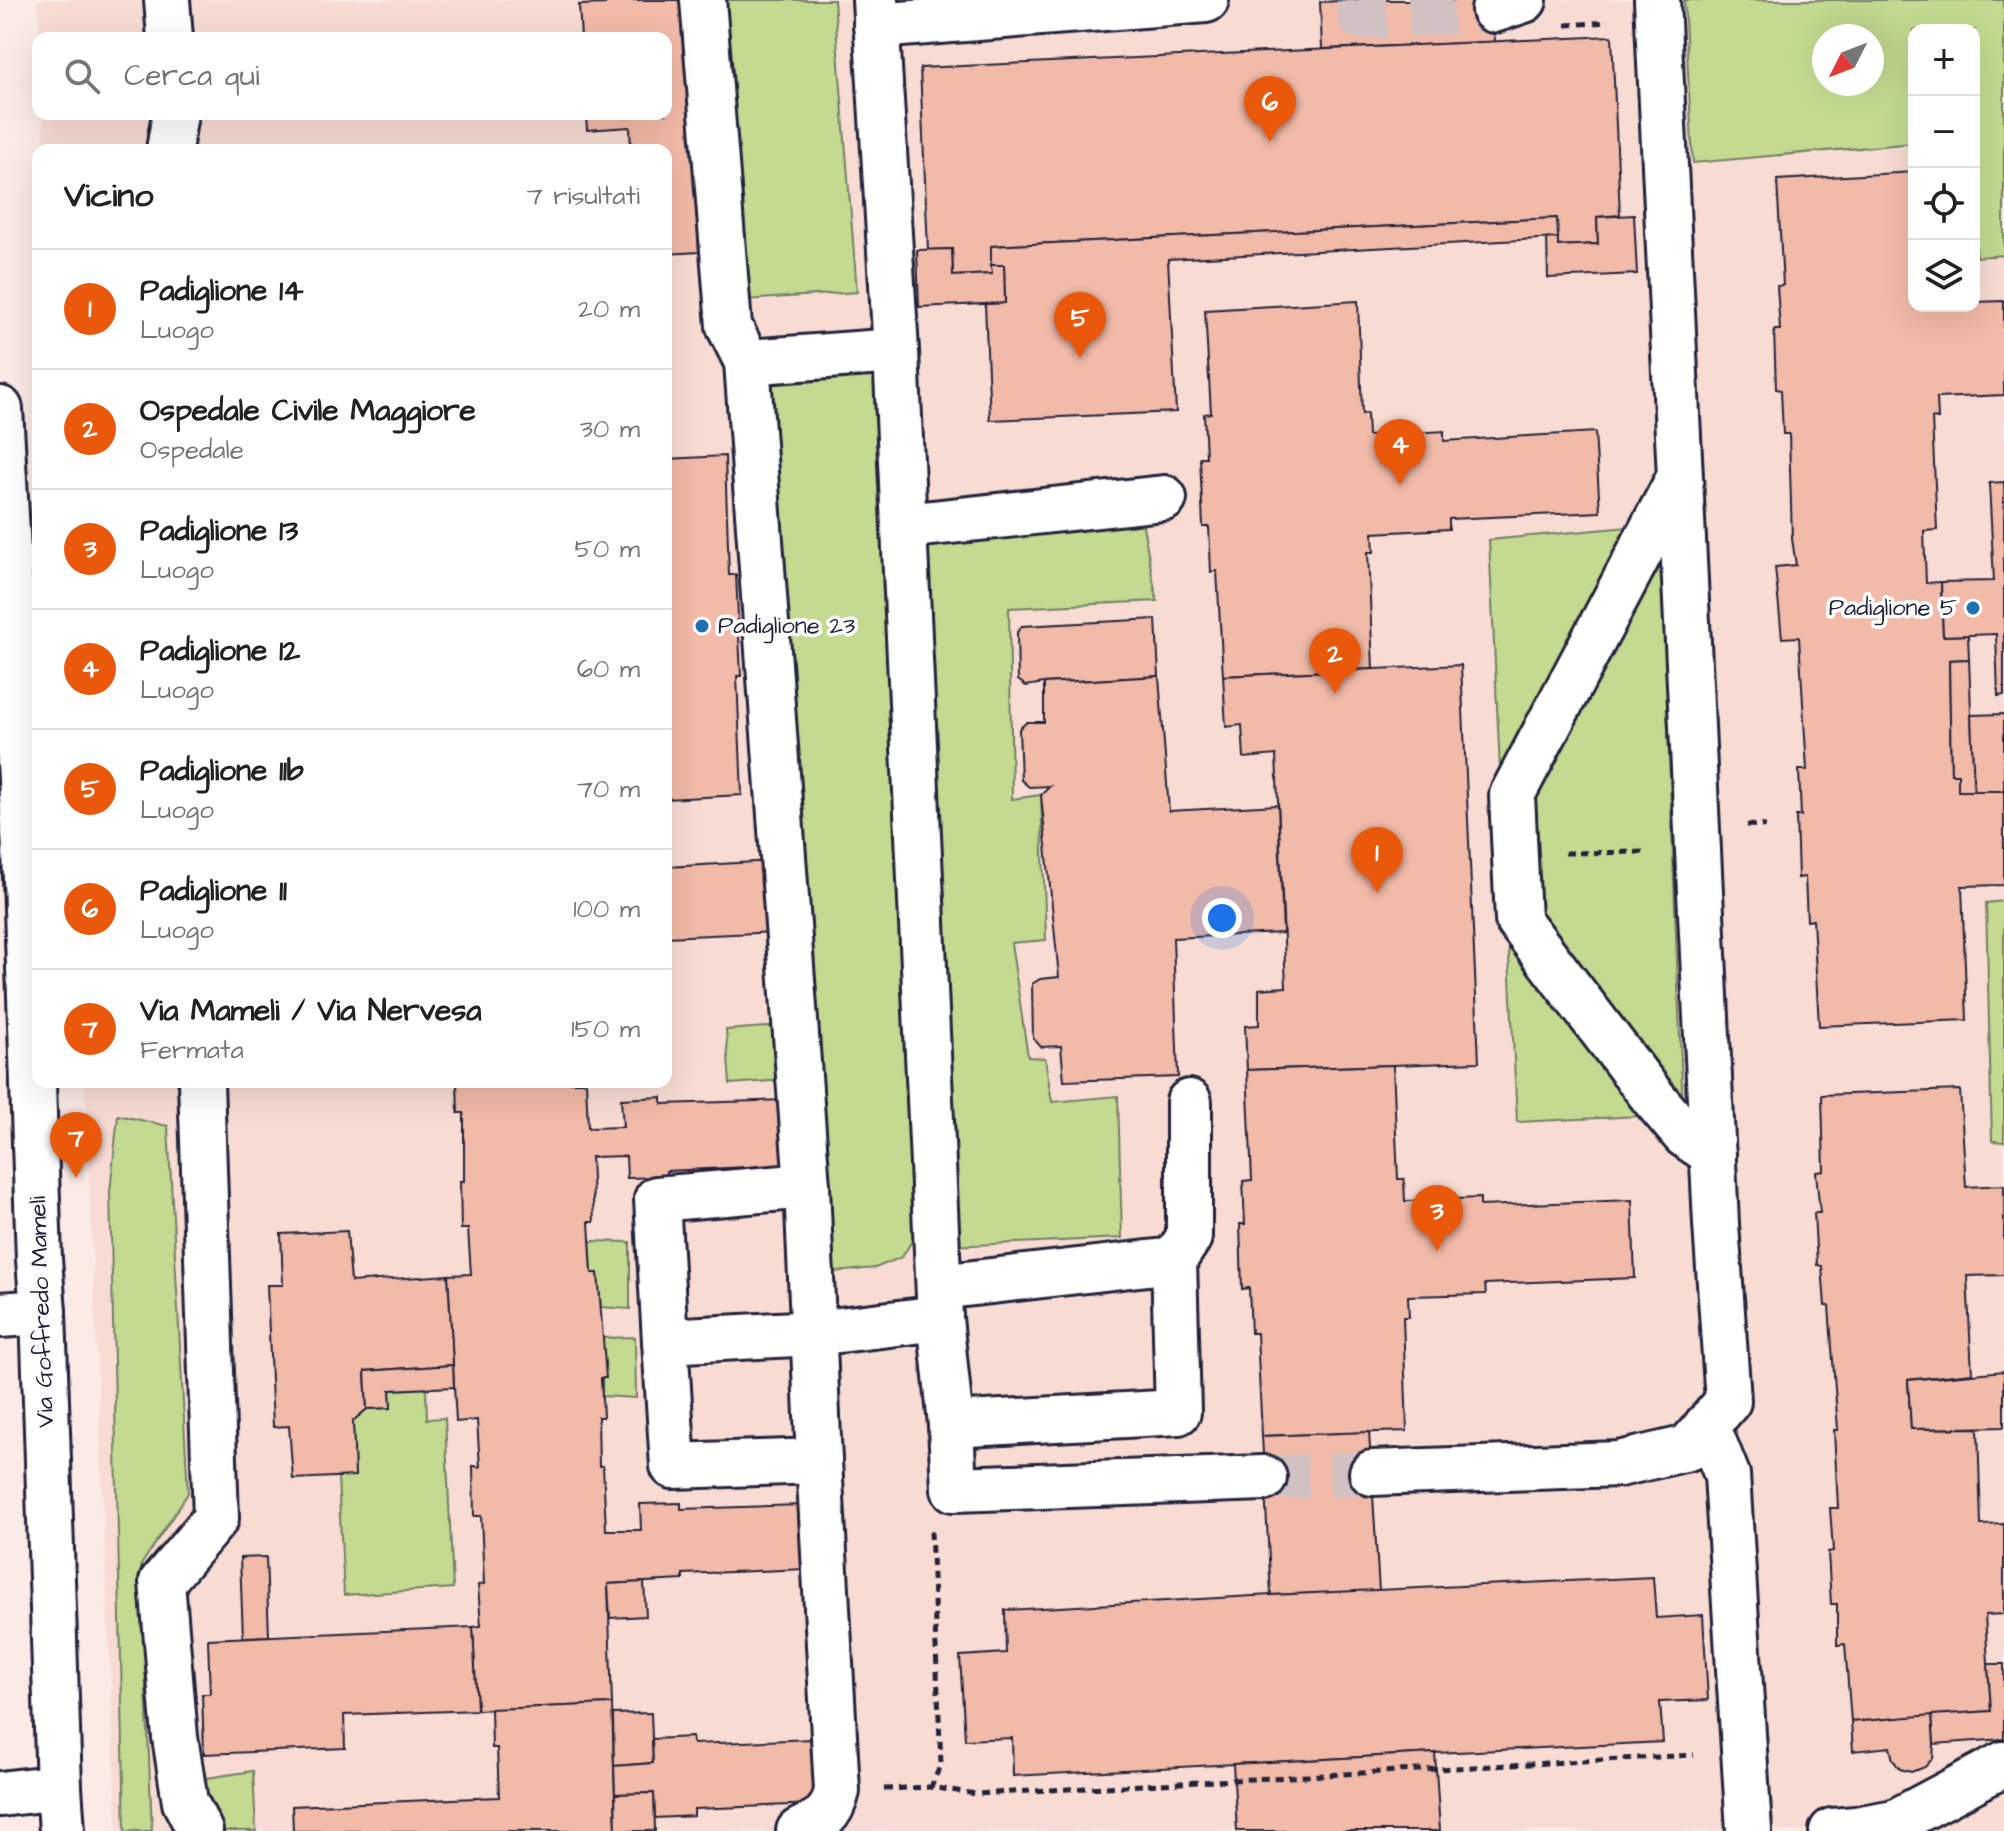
<!DOCTYPE html>
<html lang="it">
<head>
<meta charset="utf-8">
<style>
  body { margin:0; font-family:"Architects Daughter",sans-serif; background:#f6f6f6; color:#222 }
  .controls { position:absolute; right:24px; top:24px; display:grid; overflow:hidden; border-radius:16px; box-shadow:0 8px 32px #0002 }
  .controls button { width:72px; height:72px; display:grid; place-items:center; padding:0; border:0; border-bottom:2px solid #e0e0e0; background:#fff; color:#222; font:40px sans-serif }
  .compass { position:absolute; left:1812px; top:24px; width:72px; height:72px; border-radius:50%; background:#fff; box-shadow:0 8px 32px #0002; rotate:228deg }
  .you { position:absolute; left:1222px; top:918px; width:28px; height:28px; margin:-20px; border:6px solid #fff; border-radius:50%; background:#1a73e8; box-shadow:0 0 0 12px #1a73e833 }
  .badge { display:grid; place-items:center; width:52px; height:52px; border-radius:50%; background:#ea580c; color:#fff; font-size:26px; font-weight:700 }
  .pin { position:absolute; translate:-50% -66px; filter:drop-shadow(0 2px 4px #0008) }
  .pin::after { content:''; position:absolute; top:42px; width:28px; height:24px; background:inherit; clip-path:polygon(0 0,100% 0,50% 100%) }
  .list { margin:0; padding:0; list-style:none }
  h2 { display:flex; justify-content:space-between; align-items:center; height:104px; margin:0; padding:0 32px; font-size:34px }
  h2 small { font-size:26px; font-weight:400; color:#767676 }
  .list li { display:grid; grid-template-columns:52px 1fr auto; gap:24px; align-items:center; box-sizing:border-box; height:120px; padding:0 32px; border-top:2px solid #e0e0e0 }
  .list b { display:block; font-size:30px; white-space:nowrap }
  .list p { margin:0; font-size:26px; white-space:nowrap; color:#767676 }
  .list em { font-size:26px; font-style:normal; color:#767676 }
  .icon { flex:none; width:44px; height:44px; fill:none; stroke:currentColor; stroke-width:2; stroke-linecap:round; stroke-linejoin:round }
  .map { position:relative; flex:none; width:2004px; height:1831px; overflow:hidden }
  .search { position:absolute; background:#fff; box-shadow:0 8px 32px #0002; left:32px; top:32px; width:640px; height:88px; display:flex; align-items:center; gap:20px; box-sizing:border-box; padding:0 28px; border-radius:16px; color:#767676; font-size:30px }
  .panel { position:absolute; background:#fff; box-shadow:0 8px 32px #0002; left:32px; top:144px; width:640px; height:944px; border-radius:16px }
  .map>svg:first-child { display:block }
</style>
</head>
<body>
<div class="map">
<svg width="2004" height="1831" viewBox="0 0 2004 1831">
  <rect width="100%" height="100%" fill="#fbeae5"/>
  <filter id="ink" filterUnits="userSpaceOnUse"><feTurbulence type="fractalNoise" baseFrequency=".0125" numOctaves="2"/><feDisplacementMap in="SourceGraphic" scale="16" xChannelSelector="R" yChannelSelector="G"/><feConvolveMatrix kernelMatrix="1 2 1 2 8 2 1 2 1" color-interpolation-filters="sRGB"/></filter>
  <g filter="url(#ink)">
    <path fill="#f8dcd3" fill-rule="evenodd" d="M 38,0 L 2004,0 L 2004,1831 L 117,1831 L 85,1082 L 666,1082 L 666,150 L 45,150 L 43,114 L 666,114 L 666,38 L 40,38 ZM 1914,30 L 1974,30 L 1974,306 L 1914,306 ZM 1824,36 L 1872,36 L 1872,84 L 1824,84 Z"/>
    <g fill="#c3da90" stroke="#727e66" stroke-width="2" fill-rule="evenodd">
      <path d="M 723,0 L 834,0 L 857,292 L 746,300 Z"/>
      <path d="M 1684,0 L 2004,0 L 2004,255 L 1977,257 L 1974,233 L 1974,30 L 1914,30 L 1914,143 L 1693,163 ZM 1824,36 L 1872,36 L 1872,84 L 1824,84 Z"/>
      <path d="M 880,358 L 921,1226 L 902,1257 L 875,1268 L 826,1273 L 759,374 Z"/>
      <path d="M 1141,515 L 1157,601 L 1009,608 L 1012,799 L 1041,795 L 1046,940 L 1011,943 L 1028,1057 L 1045,1058 L 1052,1102 L 1118,1096 L 1122,1238 L 951,1246 L 919,528 Z"/>
      <path d="M 1660,524 L 1683,1114 L 1517,1122 L 1489,540 Z"/>
      <path d="M 2004,901 L 2004,1142 L 1992,1141 L 1986,903 Z"/>
      <path d="M 781,1026 L 785,1080 L 730,1084 L 726,1030 Z"/>
      <path d="M 118,1115 L 168,1126 L 188,1493 L 141,1565 L 152,1831 L 125,1831 L 110,1192 Z"/>
      <path d="M 590,1241 L 630,1242 L 630,1309 L 601,1307 L 598,1273 L 592,1273 Z"/>
      <path d="M 635,1337 L 636,1398 L 602,1396 L 603,1338 Z"/>
      <path d="M 426,1388 L 427,1419 L 445,1418 L 453,1588 L 344,1595 L 338,1477 L 355,1475 L 353,1421 L 367,1409 L 391,1408 L 390,1390 Z"/>
      <path d="M 253,1771 L 256,1831 L 223,1831 L 200,1779 Z"/>
    </g>
    <g fill="#f2baa8" stroke="#22223b" stroke-width="2">
      <path d="M 605,0 L 688,0 L 699,252 L 666,254 L 666,150 L 631,150 L 630,127 L 587,130 L 586,114 L 666,114 L 666,38 L 581,38 L 579,5 L 605,4 Z"/>
      <path d="M 1359,0 L 1493,0 L 1495,42 L 1322,49 L 1320,2 Z"/>
      <path d="M 1612,36 L 1620,215 L 1597,217 L 1598,244 L 1558,246 L 1557,218 L 991,246 L 992,274 L 953,276 L 952,249 L 928,250 L 920,68 Z"/>
      <path d="M 1914,172 L 1914,306 L 1974,306 L 1974,302 L 2004,301 L 2004,395 L 1937,398 L 1938,419 L 1932,418 L 1937,530 L 1924,531 L 1926,583 L 1941,582 L 1943,636 L 1968,635 L 1969,659 L 1949,660 L 1951,774 L 1958,774 L 1958,791 L 2004,791 L 2004,885 L 1962,886 L 1967,1020 L 1819,1026 L 1813,920 L 1807,921 L 1805,877 L 1798,878 L 1796,816 L 1801,816 L 1799,770 L 1807,770 L 1799,637 L 1782,638 L 1775,567 L 1796,565 L 1792,539 L 1789,434 L 1783,434 L 1781,390 L 1776,389 L 1774,330 L 1780,330 L 1777,286 L 1783,285 L 1777,180 Z"/>
      <path d="M 1634,215 L 1637,274 L 1548,278 L 1547,238 L 1558,238 L 1558,246 L 1598,244 L 1597,217 Z"/>
      <path d="M 1557,218 L 1558,238 L 1168,259 L 1176,412 L 990,420 L 985,304 L 1005,303 L 1004,265 L 991,265 L 991,246 Z"/>
      <path d="M 952,249 L 953,276 L 992,274 L 991,265 L 1004,265 L 1005,303 L 919,307 L 917,250 Z"/>
      <path d="M 1358,301 L 1362,414 L 1367,413 L 1368,436 L 1444,431 L 1444,441 L 1595,432 L 1600,512 L 1449,519 L 1449,529 L 1373,533 L 1374,552 L 1368,552 L 1373,669 L 1223,676 L 1217,571 L 1211,572 L 1209,527 L 1203,527 L 1200,457 L 1206,457 L 1204,414 L 1211,413 L 1205,310 Z"/>
      <path d="M 725,456 L 729,575 L 736,575 L 741,676 L 737,676 L 742,795 L 666,799 L 666,459 Z"/>
      <path d="M 2004,482 L 2004,695 L 1998,696 L 1996,634 L 1943,636 L 1941,582 L 1994,581 L 1989,483 Z"/>
      <path d="M 1156,619 L 1159,676 L 1044,683 L 1026,686 L 1018,680 L 1017,632 L 1022,626 Z"/>
      <path d="M 1969,659 L 1974,791 L 1958,791 L 1958,774 L 1951,774 L 1949,660 Z"/>
      <path d="M 1461,665 L 1479,1062 L 1247,1070 L 1245,1026 L 1259,1025 L 1259,989 L 1286,987 L 1276,755 L 1244,758 L 1242,725 L 1226,727 L 1223,676 Z"/>
      <path d="M 1159,676 L 1169,811 L 1278,805 L 1283,933 L 1173,938 L 1178,1077 L 1064,1081 L 1061,1046 L 1041,1047 L 1033,1038 L 1032,984 L 1040,979 L 1059,977 L 1041,795 L 1050,786 L 1029,787 L 1021,780 L 1019,729 L 1027,722 L 1044,722 L 1044,683 Z"/>
      <path d="M 2004,714 L 2004,791 L 1974,791 L 1971,715 Z"/>
      <path d="M 774,861 L 777,932 L 666,937 L 666,867 Z"/>
      <path d="M 1393,1065 L 1398,1179 L 1404,1179 L 1405,1201 L 1480,1198 L 1480,1206 L 1632,1200 L 1635,1278 L 1485,1284 L 1486,1294 L 1408,1296 L 1409,1317 L 1403,1317 L 1407,1431 L 1262,1436 L 1257,1333 L 1251,1333 L 1249,1288 L 1242,1289 L 1240,1224 L 1245,1224 L 1243,1181 L 1252,1180 L 1247,1070 Z"/>
      <path d="M 457,1082 L 586,1082 L 588,1128 L 623,1127 L 621,1099 L 662,1097 L 662,1104 L 786,1100 L 789,1165 L 666,1171 L 667,1177 L 627,1178 L 626,1156 L 591,1157 L 594,1222 L 589,1222 L 592,1273 L 598,1273 L 606,1378 L 601,1378 L 603,1417 L 598,1417 L 599,1466 L 603,1466 L 606,1530 L 641,1530 L 640,1504 L 681,1503 L 681,1509 L 802,1505 L 805,1569 L 683,1574 L 683,1580 L 608,1584 L 612,1704 L 477,1710 L 473,1627 L 481,1626 L 478,1585 L 484,1584 L 481,1516 L 474,1516 L 473,1466 L 480,1467 L 477,1420 L 456,1422 L 448,1275 L 471,1274 L 468,1229 L 461,1229 L 460,1181 L 464,1181 L 464,1113 L 458,1113 Z"/>
      <path d="M 1960,1090 L 1966,1187 L 2004,1185 L 2004,1275 L 1967,1276 L 1972,1373 L 1908,1380 L 1911,1429 L 1978,1428 L 1981,1525 L 2004,1524 L 2004,1614 L 1985,1615 L 1991,1711 L 1851,1722 L 1845,1644 L 1837,1645 L 1837,1604 L 1831,1604 L 1828,1552 L 1833,1551 L 1830,1508 L 1838,1508 L 1834,1430 L 1838,1430 L 1829,1306 L 1825,1306 L 1822,1266 L 1817,1265 L 1814,1213 L 1820,1213 L 1816,1172 L 1824,1171 L 1822,1095 Z"/>
      <path d="M 347,1231 L 351,1282 L 448,1275 L 453,1365 L 365,1371 L 367,1409 L 353,1421 L 355,1476 L 293,1479 L 289,1426 L 273,1427 L 267,1285 L 283,1285 L 281,1234 Z"/>
      <path d="M 453,1365 L 454,1387 L 390,1390 L 391,1408 L 367,1409 L 365,1371 Z"/>
      <path d="M 2004,1371 L 2004,1427 L 1911,1429 L 1908,1380 Z"/>
      <path d="M 1369,1432 L 1379,1591 L 1271,1595 L 1262,1436 Z"/>
      <path d="M 266,1557 L 269,1636 L 243,1637 L 240,1558 Z"/>
      <path d="M 1653,1577 L 1656,1618 L 1703,1615 L 1708,1700 L 1660,1702 L 1663,1742 L 1435,1753 L 1013,1776 L 1012,1738 L 965,1740 L 960,1656 L 1006,1653 L 1005,1610 L 1271,1595 Z"/>
      <path d="M 644,1582 L 646,1616 L 610,1618 L 608,1584 Z"/>
      <path d="M 473,1627 L 477,1710 L 344,1715 L 345,1748 L 204,1754 L 202,1694 L 210,1694 L 208,1639 Z"/>
      <path d="M 1988,1664 L 2004,1664 L 2004,1739 L 1934,1744 L 1932,1715 L 1991,1711 Z"/>
      <path d="M 612,1704 L 616,1831 L 293,1831 L 292,1806 L 499,1797 L 497,1748 L 492,1748 L 491,1709 Z"/>
      <path d="M 651,1713 L 653,1763 L 614,1766 L 613,1714 Z"/>
      <path d="M 1932,1715 L 1934,1744 L 1933,1758 L 1925,1767 L 1911,1772 L 1900,1769 L 1893,1760 L 1890,1747 L 1853,1751 L 1851,1722 Z"/>
      <path d="M 692,1737 L 693,1744 L 812,1739 L 815,1804 L 694,1809 L 694,1816 L 655,1818 L 654,1793 L 615,1794 L 614,1766 L 653,1763 L 652,1739 Z"/>
      <path d="M 1435,1753 L 1440,1831 L 1237,1831 L 1233,1764 Z"/>
      <path d="M 654,1793 L 655,1831 L 616,1831 L 615,1794 Z"/>
    </g>
    <g fill="none" stroke-linecap="round" stroke-linejoin="round">
      <g stroke="#d0c2c3" stroke-width="44" stroke-dasharray="44 22" stroke-linecap="butt">
        <path d="M 1359,0 L 1360,17 L 1494,10"/>
        <path d="M 1264,1478 L 1372,1473"/>
      </g>
      <g stroke="#22223b" stroke-width="50">
        <g id="minor">
          <path d="M 167,0 L 170,38"/>
          <path d="M 703,0 L 729,326 L 747,362 L 807,1186 L 819,1461 L 837,1791 C 831,1816 822,1820 799,1831"/>
          <path d="M 875,0 L 896,351 L 940,1318 L 951,1425 L 954,1489 L 1264,1478"/>
          <path d="M 1494,10 L 1524,0"/>
          <path d="M 876,26 L 1206,0"/>
          <path d="M 169,150 L 175,114"/>
          <path d="M 747,362 L 896,351"/>
          <path d="M 1679,478 L 1512,795 L 1518,920 L 1652,1096 L 1685,1135 L 1713,1154"/>
          <path d="M 904,526 L 1164,498"/>
          <path d="M 939,1287 L 1174,1260 L 1189,1237 L 1189,1102"/>
          <path d="M 0,1315 L 43,1312"/>
          <path d="M 665,1341 L 657,1199 L 807,1186"/>
          <path d="M 951,1425 L 1178,1412 L 1174,1260"/>
          <path d="M 1707,1425 L 1727,1475 L 1749,1831"/>
          <path d="M 819,1461 L 673,1466 L 665,1341 L 814,1333 L 940,1318"/>
          <path d="M 1372,1473 L 1619,1464 L 1688,1448 L 1728,1401 L 1716,1224 L 1657,0"/>
          <path d="M 0,1794 L 59,1787"/>
          <path d="M 200,1831 L 185,1802 L 175,1737 L 162,1582 L 216,1518 L 201,1082"/>
          <path d="M 1832,1831 L 1856,1829 L 1895,1822 L 2004,1764"/>
        </g>
      </g>
      <g stroke="#22223b" stroke-width="50">
        <path id="major" d="M 0,409 L 25,850 L 39,1259 L 43,1312 L 59,1787 L 62,1831"/>
      </g>
      <g stroke="#22223b" stroke-width="5" stroke-dasharray="8 6" stroke-linecap="butt">
        <path d="M 1566,25 L 1608,22"/>
        <path d="M 1747,825 L 1766,826"/>
        <path d="M 1565,853 L 1647,852"/>
        <path d="M 931,1531 L 941,1764 L 931,1787 L 976,1794 L 1694,1755"/>
        <path d="M 884,1789 L 931,1787"/>
      </g>
      <use href="#minor" stroke="#fff" stroke-width="44"/>
      <use href="#major" stroke="#fff" stroke-width="44"/>
    </g>
  </g>
  <g fill="#1f6fb2" stroke="#fff" stroke-width="3">
    <circle cx="1973" cy="608" r="8"/>
    <circle cx="702" cy="626" r="8"/>
  </g>
  <g text-anchor="middle" dominant-baseline="central" stroke-width="7" stroke-linejoin="round" paint-order="stroke">
    <g font-size="24" fill="#22223b" stroke="#fff" text-anchor="end">
      <text x="1957" y="608">Padiglione 5</text>
      <text x="718" y="626" text-anchor="start">Padiglione 23</text>
    </g>
    <g font-size="24" fill="#22223b" stroke="#fff">
      <text transform="translate(42 1312) rotate(-92)">Via Goffredo Mameli</text>
    </g>
  </g>
</svg>
<div class="controls">
<button>+</button>
<button>−</button>
<button><svg class="icon" aria-label="locate" viewBox="0 0 24 24"><circle cx="12" cy="12" r="6"/><path d="M12 2v4M12 18v4M2 12h4M18 12h4"/></svg></button>
<button><svg class="icon" aria-label="layers" viewBox="0 0 24 24"><path d="M12 4l9 5-9 5-9-5zM3 14l9 5 9-5"/></svg></button>
</div>
<svg class="compass" viewBox="-18 -18 36 36"><path d="M0-13l5 13h-10z" fill="#e53935"/><path d="M0 13l5-13h-10z" fill="#767676"/></svg>
<div class="you"></div>
<div class="pin badge" style="left:1377px;top:893px">1</div>
<div class="pin badge" style="left:1335px;top:694px">2</div>
<div class="pin badge" style="left:1437px;top:1251px">3</div>
<div class="pin badge" style="left:1400px;top:485px">4</div>
<div class="pin badge" style="left:1080px;top:358px">5</div>
<div class="pin badge" style="left:1270px;top:142px">6</div>
<div class="pin badge" style="left:76px;top:1178px">7</div>
<div class="search"><svg class="icon" aria-label="search" viewBox="0 0 24 24"><circle cx="10" cy="10" r="6"/><path d="M15 15l6 6"/></svg>Cerca qui</div>
<section class="panel">
<h2>Vicino<small>7 risultati</small></h2>
<ul class="list">
<li><span class="badge">1</span><div><b>Padiglione 14</b><p>Luogo</p></div><em>20 m</em></li>
<li><span class="badge">2</span><div><b>Ospedale Civile Maggiore</b><p>Ospedale</p></div><em>30 m</em></li>
<li><span class="badge">3</span><div><b>Padiglione 13</b><p>Luogo</p></div><em>50 m</em></li>
<li><span class="badge">4</span><div><b>Padiglione 12</b><p>Luogo</p></div><em>60 m</em></li>
<li><span class="badge">5</span><div><b>Padiglione 11b</b><p>Luogo</p></div><em>70 m</em></li>
<li><span class="badge">6</span><div><b>Padiglione 11</b><p>Luogo</p></div><em>100 m</em></li>
<li><span class="badge">7</span><div><b>Via Mameli / Via Nervesa</b><p>Fermata</p></div><em>150 m</em></li>
</ul>
</section>
</div>
</body>
</html>
